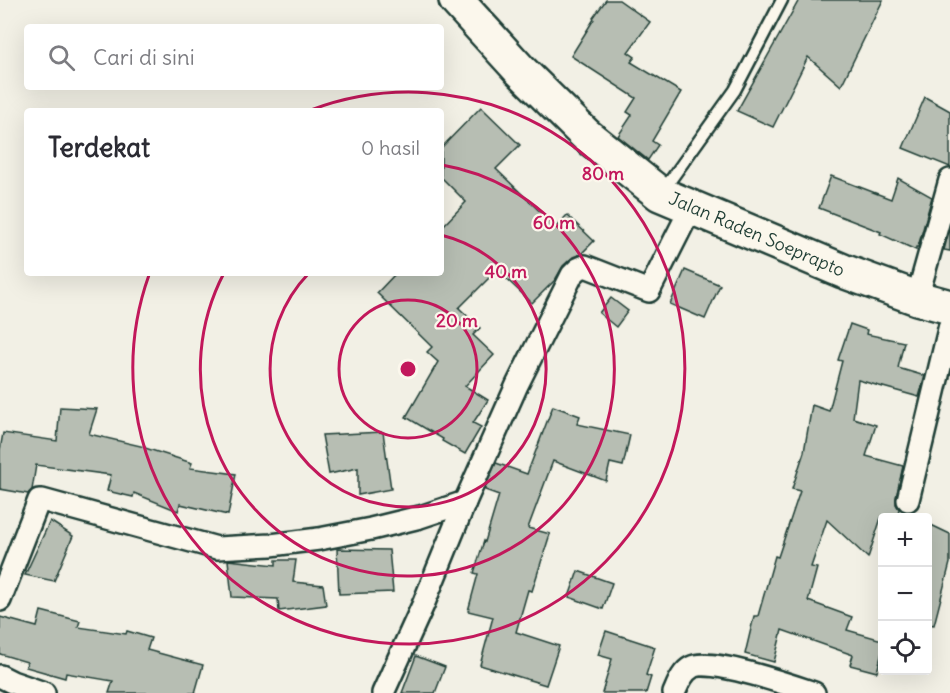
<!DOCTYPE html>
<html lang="id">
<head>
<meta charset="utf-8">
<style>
  body { margin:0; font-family:Delius,sans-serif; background:#f7f7f7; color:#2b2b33 }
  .controls { position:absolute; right:18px; bottom:18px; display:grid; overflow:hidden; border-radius:6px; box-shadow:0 6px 24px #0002 }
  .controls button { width:54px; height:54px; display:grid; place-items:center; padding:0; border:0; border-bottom:2px solid #e1e1e2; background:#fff; color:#2b2b33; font:30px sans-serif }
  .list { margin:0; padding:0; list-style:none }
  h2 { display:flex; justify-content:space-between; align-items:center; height:78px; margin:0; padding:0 24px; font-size:26px }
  h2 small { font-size:20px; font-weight:400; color:#7c7c81 }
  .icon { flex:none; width:33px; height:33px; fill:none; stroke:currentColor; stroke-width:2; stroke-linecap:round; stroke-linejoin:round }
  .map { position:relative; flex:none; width:950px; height:693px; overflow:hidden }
  .search { position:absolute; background:#fff; box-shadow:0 6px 24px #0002; left:24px; top:24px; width:420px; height:66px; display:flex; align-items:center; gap:15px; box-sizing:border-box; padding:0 21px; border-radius:6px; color:#7c7c81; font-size:22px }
  .panel { position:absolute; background:#fff; box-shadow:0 6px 24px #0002; left:24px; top:108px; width:420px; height:168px; border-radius:6px }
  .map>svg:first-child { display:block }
</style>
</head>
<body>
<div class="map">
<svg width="950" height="693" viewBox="0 0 950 693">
  <rect width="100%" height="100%" fill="#f2f0e5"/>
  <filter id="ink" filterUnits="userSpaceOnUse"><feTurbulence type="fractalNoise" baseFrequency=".0167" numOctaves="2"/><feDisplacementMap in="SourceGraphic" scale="12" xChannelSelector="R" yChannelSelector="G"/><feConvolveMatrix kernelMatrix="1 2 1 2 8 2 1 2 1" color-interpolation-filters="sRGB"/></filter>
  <g filter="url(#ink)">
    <g fill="#b7beb3" stroke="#1f3d34" stroke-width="1.5">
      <path d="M 606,0 L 619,0 L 650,22 L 628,52 L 635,57 L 631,62 L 681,92 L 652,141 L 658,145 L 648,160 L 618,136 L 632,115 L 627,112 L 636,98 L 571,56 L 594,19 L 593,18 Z"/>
      <path d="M 799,0 L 883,0 L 841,86 L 808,57 L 773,127 L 737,111 Z"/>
      <path d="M 925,97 L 950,111 L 950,167 L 903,148 Z"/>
      <path d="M 481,107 L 520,145 L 496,169 L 556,227 L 567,215 L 594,241 L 581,254 L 573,257 L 563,266 L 555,280 L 532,303 L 497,270 L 459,308 L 480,328 L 473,335 L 494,355 L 465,386 L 488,400 L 473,423 L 481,427 L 465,454 L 442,441 L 443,439 L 406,417 L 438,362 L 427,352 L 432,347 L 377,293 L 396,273 L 441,273 L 441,228 L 466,202 L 441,177 L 441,148 Z"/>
      <path d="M 831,176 L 891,199 L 898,178 L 932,197 L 918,247 L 916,247 L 916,250 L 880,234 L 881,232 L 819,208 Z"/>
      <path d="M 950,227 L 950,251 L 944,250 Z"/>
      <path d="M 685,270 L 720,285 L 705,319 L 670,304 Z"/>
      <path d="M 611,298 L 628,311 L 616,327 L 599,313 Z"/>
      <path d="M 850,324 L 867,330 L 866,334 L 904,342 L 898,368 L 925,376 L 919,397 L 858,380 L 853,418 L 876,425 L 866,456 L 903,466 L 896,498 L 896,504 L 899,509 L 897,518 L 881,518 L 868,558 L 827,520 L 811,567 L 817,568 L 808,601 L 852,617 L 847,630 L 882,640 L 882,652 L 877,672 L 850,665 L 853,655 L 782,630 L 774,662 L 745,654 L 754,616 L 758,616 L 775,556 L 778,557 L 800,491 L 792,489 L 804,452 L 812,405 L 829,411 L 842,361 L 838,360 Z"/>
      <path d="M 553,406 L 580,416 L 577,424 L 630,435 L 623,466 L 610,463 L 606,481 L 553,461 L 528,528 L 550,534 L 532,591 L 528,590 L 516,632 L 559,646 L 546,685 L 480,665 L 493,617 L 468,611 L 478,574 L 474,573 L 484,541 L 485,542 L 499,495 L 485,490 L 485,488 L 496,463 L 527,474 Z"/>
      <path d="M 60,407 L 97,409 L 89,434 L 145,447 L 145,448 L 192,463 L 190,468 L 236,474 L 228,515 L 180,504 L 178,511 L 134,493 L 133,497 L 107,491 L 111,475 L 36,465 L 32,490 L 28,494 L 0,489 L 0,450 L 3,433 L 57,441 Z"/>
      <path d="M 383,432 L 391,489 L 358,495 L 358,468 L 329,474 L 322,435 Z"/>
      <path d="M 50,521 L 73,536 L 54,581 L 25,575 Z"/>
      <path d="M 927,523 L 950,534 L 950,563 L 934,625 L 927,624 Z"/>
      <path d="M 337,549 L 389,550 L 393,592 L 339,594 Z"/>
      <path d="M 228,560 L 276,565 L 276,560 L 296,560 L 293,582 L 323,585 L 326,605 L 279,611 L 278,599 L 232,597 Z"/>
      <path d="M 578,571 L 612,583 L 603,609 L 569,597 Z"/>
      <path d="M 41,611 L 80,621 L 78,627 L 126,634 L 127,631 L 151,638 L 147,650 L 203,665 L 195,693 L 109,693 L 113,681 L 66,673 L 65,678 L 26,667 L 27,662 L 0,654 L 0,617 L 37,627 Z"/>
      <path d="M 606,631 L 655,647 L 646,675 L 651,677 L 646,693 L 602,693 L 612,659 L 598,655 Z"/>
      <path d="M 416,656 L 445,667 L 435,693 L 402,693 Z"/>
    </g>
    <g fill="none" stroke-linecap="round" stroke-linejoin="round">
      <g stroke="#1f3d34" stroke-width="15">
        <path id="lane" d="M 662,192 L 735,90 L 782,0"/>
      </g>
      <g stroke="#1f3d34" stroke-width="26">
        <g id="street">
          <path d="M 917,298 L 950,180"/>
          <path d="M 908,500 L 950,325"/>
          <path d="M 0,600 L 39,500 L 42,500 L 217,548 L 271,545 L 319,539 L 371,529 L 420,517 L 465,502"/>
          <path d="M 0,676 L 12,682 L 44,693"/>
          <path d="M 383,693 L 423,605 L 465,502 L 517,385 L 572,275 L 578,269 L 585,266 L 649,291 L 691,208"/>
          <path d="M 674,693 C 678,684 682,672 692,667 C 709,657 793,686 814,693"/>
        </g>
      </g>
      <g stroke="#1f3d34" stroke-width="38">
        <path id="highway" d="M 456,0 L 520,70 L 586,135 L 660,194 L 843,271 L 917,298 L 950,307"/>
      </g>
      <use href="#lane" stroke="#fbf7ec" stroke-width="10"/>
      <use href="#street" stroke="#fbf7ec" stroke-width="21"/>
      <use href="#highway" stroke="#fbf7ec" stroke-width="33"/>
    </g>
  </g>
  <g fill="none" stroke="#c2185b" stroke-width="3">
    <circle cx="408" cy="369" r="69"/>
    <path d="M441 235A138 138 0 1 1 309 273"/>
    <path d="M442 165A207 207 0 1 1 224 273"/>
    <path d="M311 110A276 276 0 1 1 149 275"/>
  </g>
  <g text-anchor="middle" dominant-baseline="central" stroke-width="4.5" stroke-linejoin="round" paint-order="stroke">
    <g font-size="18" fill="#1f3d34" stroke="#fbf7ec">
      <text transform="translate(757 234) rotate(23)">Jalan Raden Soeprapto</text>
    </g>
  </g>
  <circle cx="408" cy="369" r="9" fill="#c2185b" stroke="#fbf7ec" stroke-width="3"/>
  <g font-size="18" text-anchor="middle" font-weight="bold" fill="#c2185b" stroke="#fbf7ec" stroke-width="4.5" stroke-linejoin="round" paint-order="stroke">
    <text x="603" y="180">80 m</text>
    <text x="554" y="229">60 m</text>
    <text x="506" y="278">40 m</text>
    <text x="457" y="327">20 m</text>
  </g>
</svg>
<div class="controls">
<button>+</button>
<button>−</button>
<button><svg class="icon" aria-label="locate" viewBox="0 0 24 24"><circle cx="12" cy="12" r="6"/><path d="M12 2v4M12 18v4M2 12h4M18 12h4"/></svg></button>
</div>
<div class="search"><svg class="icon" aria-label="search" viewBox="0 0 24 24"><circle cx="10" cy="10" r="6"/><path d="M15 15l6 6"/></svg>Cari di sini</div>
<section class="panel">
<h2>Terdekat<small>0 hasil</small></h2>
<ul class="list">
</ul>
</section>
</div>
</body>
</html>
